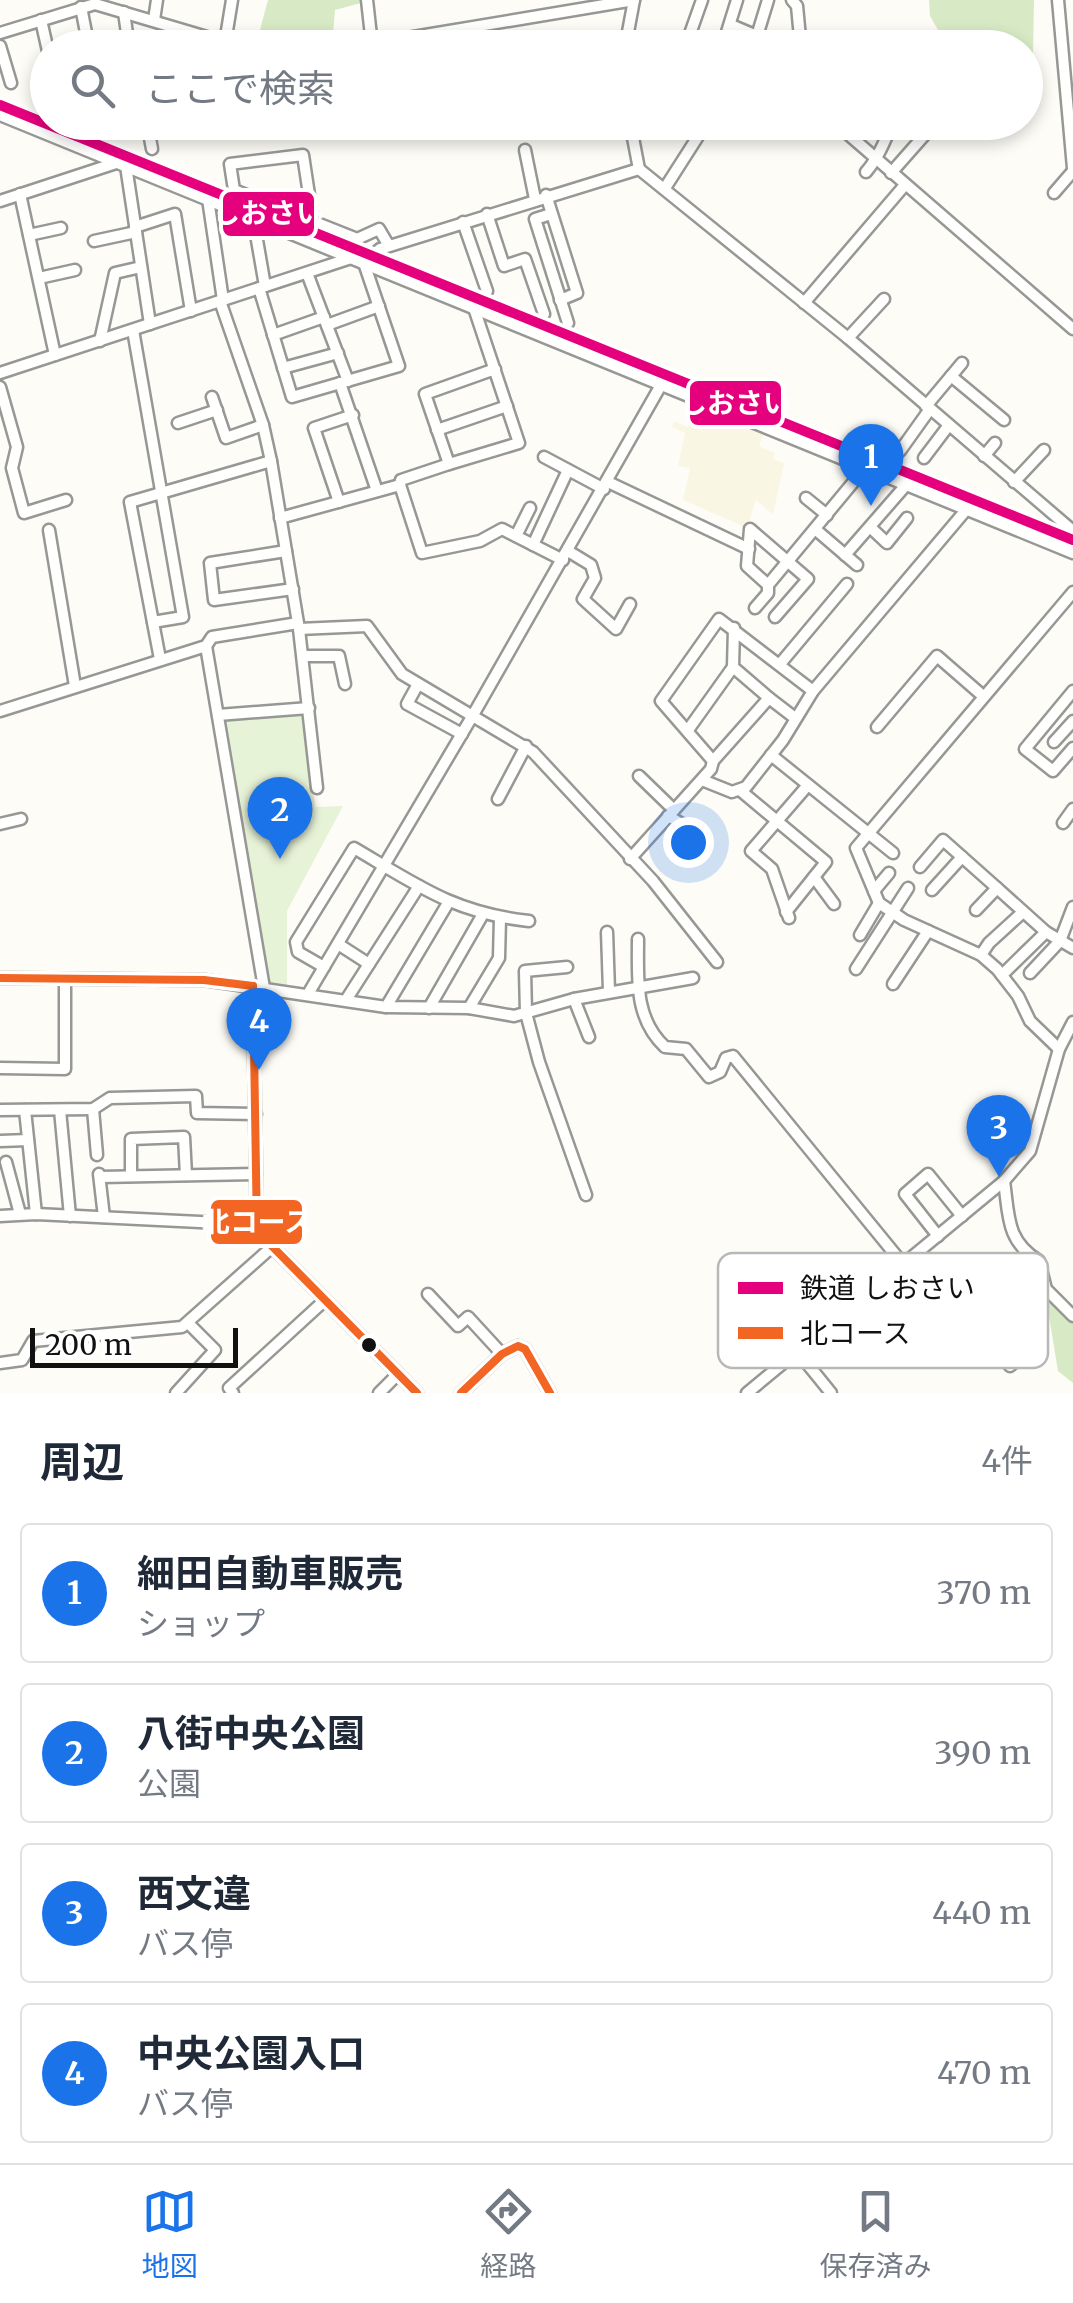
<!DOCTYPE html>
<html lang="ja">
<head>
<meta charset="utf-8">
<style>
  body { margin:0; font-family:Merriweather,"Noto Sans JP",serif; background:#f2f2f3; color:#1f2937 }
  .scale { position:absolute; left:30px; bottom:25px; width:208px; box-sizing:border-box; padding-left:10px; border:5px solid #111; border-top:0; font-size:28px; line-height:35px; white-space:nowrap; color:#111; -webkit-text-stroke:8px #fff; paint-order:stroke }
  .you { position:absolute; left:688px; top:842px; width:35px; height:35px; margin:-25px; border:8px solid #fff; border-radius:50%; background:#1a73e8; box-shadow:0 0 0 15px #1a73e833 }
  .badge { display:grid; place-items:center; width:65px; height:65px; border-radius:50%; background:#1a73e8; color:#fff; font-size:32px; font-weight:700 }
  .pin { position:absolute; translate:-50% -82px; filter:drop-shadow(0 2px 5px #0008) }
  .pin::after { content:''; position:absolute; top:52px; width:35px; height:30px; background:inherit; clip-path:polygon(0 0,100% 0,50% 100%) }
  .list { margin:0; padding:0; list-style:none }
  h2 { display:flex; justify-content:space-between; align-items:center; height:130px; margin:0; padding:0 40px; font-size:42px }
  h2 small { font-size:32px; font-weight:400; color:#747a83 }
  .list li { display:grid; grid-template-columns:65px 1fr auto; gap:30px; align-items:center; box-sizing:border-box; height:140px; margin:0 20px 20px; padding:0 20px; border:2px solid #e0e1e3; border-radius:10px }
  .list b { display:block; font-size:38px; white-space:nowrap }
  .list p { margin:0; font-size:32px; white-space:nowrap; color:#747a83 }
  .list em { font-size:32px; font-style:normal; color:#747a83 }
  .icon { flex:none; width:55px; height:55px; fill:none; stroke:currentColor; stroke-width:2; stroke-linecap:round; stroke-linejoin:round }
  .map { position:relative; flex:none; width:1073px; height:1393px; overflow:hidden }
  .search { position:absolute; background:#fff; box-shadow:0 5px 15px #0003; left:30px; right:30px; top:30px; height:110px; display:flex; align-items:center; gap:25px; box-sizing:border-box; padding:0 35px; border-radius:55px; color:#747a83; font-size:38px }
  .sheet { height:770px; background:#fff }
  nav { display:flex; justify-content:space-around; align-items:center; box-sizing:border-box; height:140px; border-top:2px solid #e0e1e3; background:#fff; font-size:28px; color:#747a83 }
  nav a { display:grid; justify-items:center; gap:5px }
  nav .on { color:#1a73e8 }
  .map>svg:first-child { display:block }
</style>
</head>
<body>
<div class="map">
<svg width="1073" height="1393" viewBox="0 0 1073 1393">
  <rect width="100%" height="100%" fill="#fdfcf7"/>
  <path fill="#f9f7e4" d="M 698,404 L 765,431 L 759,446 L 775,453 L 773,459 L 784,463 L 773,515 L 756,500 L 747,528 L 683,500 L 690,468 L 678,466 L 685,433 L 672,427 L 674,421 L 688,427 Z"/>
  <path fill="#e7f3d7" d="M 306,711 L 315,807 L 343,806 L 287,911 L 287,985 L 267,983 L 220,717 Z"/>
  <g fill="#d8eac5">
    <path d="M 268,0 L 361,0 L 361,3 L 335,10 L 332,46 L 283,47 L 257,41 Z"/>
    <path d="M 929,0 L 1034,0 L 1033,53 L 1026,54 L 1026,48 L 948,47 L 930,16 Z"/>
    <path d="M 1054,1292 L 1073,1309 L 1073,1383 L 1058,1371 L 1047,1304 Z"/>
  </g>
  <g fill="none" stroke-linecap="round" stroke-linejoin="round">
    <g stroke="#979795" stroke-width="15">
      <g id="minor">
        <path d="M 367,0 L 372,45"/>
        <path d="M 792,0 L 797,6 L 801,48"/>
        <path d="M 1058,0 L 1073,168"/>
        <path d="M 81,7 L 89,48"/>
        <path d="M 124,12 L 129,48"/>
        <path d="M 41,20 L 48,51"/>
        <path d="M 154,20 L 157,0"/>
        <path d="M 731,25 L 757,36 L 768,0"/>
        <path d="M 0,33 L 95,4 L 244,48"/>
        <path d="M 225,43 L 232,0"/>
        <path d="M 0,46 L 11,83"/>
        <path d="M 347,48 L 634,0"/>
        <path d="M 625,48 L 634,0"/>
        <path d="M 685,48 L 702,0"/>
        <path d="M 722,48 L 737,0"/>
        <path d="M 0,115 L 1073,553"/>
        <path d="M 147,122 L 152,149"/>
        <path d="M 630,122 L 639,169"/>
        <path d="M 834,122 L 1073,329"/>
        <path d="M 525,150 L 535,199"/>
        <path d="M 126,166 L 150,324"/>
        <path d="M 866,172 C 878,158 886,140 892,122"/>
        <path d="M 891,173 L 936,122"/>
        <path d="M 665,188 L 704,127"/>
        <path d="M 1054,193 L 1073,171"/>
        <path d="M 20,194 L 55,355"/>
        <path d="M 546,195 L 577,293 L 560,300"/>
        <path d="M 208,199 L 223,300"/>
        <path d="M 0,201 L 116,163"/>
        <path d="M 487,214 L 504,266 L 525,259 L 544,314"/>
        <path d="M 551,214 L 535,219 L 568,323"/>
        <path d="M 253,217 L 265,286"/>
        <path d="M 313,221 L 303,155 L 230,164 L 234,190 L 357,239 L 379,229 L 389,246"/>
        <path d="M 463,222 L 487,291"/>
        <path d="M 135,227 L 175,214 L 191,311"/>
        <path d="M 29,235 L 61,228"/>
        <path d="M 94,241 L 136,232"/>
        <path d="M 307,273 L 348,381"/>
        <path d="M 39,278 L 75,270"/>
        <path d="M 259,288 L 292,397 L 399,366 L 364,263 L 380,249 L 639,169 L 848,338 L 1073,531"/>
        <path d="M 220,301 L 263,425 L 271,461 L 299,629 L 317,788"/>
        <path d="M 804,303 L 904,186"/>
        <path d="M 474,308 L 519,443 L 449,464 L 425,394 L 495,369"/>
        <path d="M 327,325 L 379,306"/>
        <path d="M 133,330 L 183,617 L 153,622"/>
        <path d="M 273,335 L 324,317"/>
        <path d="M 848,338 L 884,299"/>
        <path d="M 100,341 L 115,273 L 141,267"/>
        <path d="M 283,368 L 338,353"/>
        <path d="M 0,373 L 351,258"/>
        <path d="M 951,376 L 1004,420"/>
        <path d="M 340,383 L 377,491"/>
        <path d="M 0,387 L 17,447 L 12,468 L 24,513 L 66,500"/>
        <path d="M 212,397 L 226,438 L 263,425"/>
        <path d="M 926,406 L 962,363"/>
        <path d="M 178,423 L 217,410"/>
        <path d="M 437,430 L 507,406"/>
        <path d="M 900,451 L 930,409"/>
        <path d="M 984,456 L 995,443"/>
        <path d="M 544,457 L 604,489"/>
        <path d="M 924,458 L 949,425"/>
        <path d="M 608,482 L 749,549"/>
        <path d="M 1014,482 L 1044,450"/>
        <path d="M 400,485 L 401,480 L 449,464"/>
        <path d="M 806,498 L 827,515"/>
        <path d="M 339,502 L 314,428 L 353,415"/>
        <path d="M 280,518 L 400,485 L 422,553 L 480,541 L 502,529 L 563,560"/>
        <path d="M 870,527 L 887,543 L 907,518"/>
        <path d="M 815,529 L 857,565"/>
        <path d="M 49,530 L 75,686"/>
        <path d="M 516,536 L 530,508"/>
        <path d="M 533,545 L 568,470"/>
        <path d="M 286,551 L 210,563 L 214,600 L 293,589"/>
        <path d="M 568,551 L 591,565 L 595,578 L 583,599 L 616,629 L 630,604"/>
        <path d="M 845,555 L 906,485"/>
        <path d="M 768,585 L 747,566 L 750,529 L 808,579 L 775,617"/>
        <path d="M 755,608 L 768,593 L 768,585 L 865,468"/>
        <path d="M 299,629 L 367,626 L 402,674 L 533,752 L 653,881 L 717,962"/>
        <path d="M 206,646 L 264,988"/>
        <path d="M 303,656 L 339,656 L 345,684"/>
        <path d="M 160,659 L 130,502 L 271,461"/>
        <path d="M 780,664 L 847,584"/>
        <path d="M 418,684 L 407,704 L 462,734"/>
        <path d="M 1073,691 L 1025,749 L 1053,771 L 1073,748"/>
        <path d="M 769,698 L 795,718"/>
        <path d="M 0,711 L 206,646 L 212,637 L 298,623"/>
        <path d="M 218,715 L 309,708"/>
        <path d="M 877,727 L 937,656 L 983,696"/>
        <path d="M 688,730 L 733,667"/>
        <path d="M 1054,742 L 1073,721"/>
        <path d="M 771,755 L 893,853"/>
        <path d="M 713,761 L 661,701 L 719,619 L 813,691"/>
        <path d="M 639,776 L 674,810"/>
        <path d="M 702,780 L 732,792 L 746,787 L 783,740 L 813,691 L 966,510"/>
        <path d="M 741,791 L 826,862 L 786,912"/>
        <path d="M 498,799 L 526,746"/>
        <path d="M 668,816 L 698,833"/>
        <path d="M 1063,823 L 1073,809"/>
        <path d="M 0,824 L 21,819"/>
        <path d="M 630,859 L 711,769 L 713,761 L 769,698 L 733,667 L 734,628"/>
        <path d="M 920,867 L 943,840 L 997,888"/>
        <path d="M 814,877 L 834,904"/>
        <path d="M 932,890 L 962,857"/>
        <path d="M 874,891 L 889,873"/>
        <path d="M 976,910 L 997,888 L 1046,932 L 1073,948"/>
        <path d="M 789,918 L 772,869 L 751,851 L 808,785"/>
        <path d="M 607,932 L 609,991"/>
        <path d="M 860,935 L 879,903"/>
        <path d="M 638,939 C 638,979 634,1018 665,1047 L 686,1049 L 709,1077 L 720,1072 L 726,1058 L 733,1056 L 903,1264"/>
        <path d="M 338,944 L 369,964"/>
        <path d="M 981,955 L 989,943 L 1023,912"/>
        <path d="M 324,967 L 298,952 L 296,942 L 354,848 C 417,885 454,913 529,921"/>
        <path d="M 567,967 L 525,971 L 526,1013 L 539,1062 L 586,1195"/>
        <path d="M 856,969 L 908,888"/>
        <path d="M 1030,973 L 1060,941 L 1073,907"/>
        <path d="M 1002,975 L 1046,932"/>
        <path d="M 0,978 L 204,980 L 386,1007 L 469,1008 L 514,1016 L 574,999 L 693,978"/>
        <path d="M 893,984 L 928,931"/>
        <path d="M 253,986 L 257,1231 L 417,1393"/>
        <path d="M 308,994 L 473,715 L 661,385"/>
        <path d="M 574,999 L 589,1037"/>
        <path d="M 346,1000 L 419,886"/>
        <path d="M 386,1007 L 448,903"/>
        <path d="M 429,1008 L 483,914"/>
        <path d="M 469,1008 L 499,958 L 500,918"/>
        <path d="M 1059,1049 L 1030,1021 L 1018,996 L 997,969 L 981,955 L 904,920 L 879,903 L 856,848 L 1073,592"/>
        <path d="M 0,1068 L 65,1069 L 65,979"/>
        <path d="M 93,1109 L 97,1155"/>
        <path d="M 0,1110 L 93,1109 L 110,1098 L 196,1096 L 197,1113 L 256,1114"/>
        <path d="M 25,1110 L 36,1214"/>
        <path d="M 60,1110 L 70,1216"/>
        <path d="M 0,1141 L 28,1140"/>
        <path d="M 6,1162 L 20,1214"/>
        <path d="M 99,1174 L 104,1217"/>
        <path d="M 131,1176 L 131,1139 L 184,1137 L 186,1175"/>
        <path d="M 100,1177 L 256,1174"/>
        <path d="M 1004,1181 C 1009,1216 1006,1241 1039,1261 L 1046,1289 L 1073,1316"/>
        <path d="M 0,1216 L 36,1214 L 241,1224 L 257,1231"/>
        <path d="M 938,1236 L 905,1194 L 928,1174 L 962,1216"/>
        <path d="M 428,1294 L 458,1326 L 468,1317 L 502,1354"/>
        <path d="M 1029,1308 L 1036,1343 L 1010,1366 L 991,1343 L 1047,1291"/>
        <path d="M 797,1351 L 831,1393"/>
        <path d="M 0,1363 L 22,1360 L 33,1341 L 182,1327 L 272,1247"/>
        <path d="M 176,1393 L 215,1350 L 188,1323"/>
        <path d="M 233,1393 L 229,1388 L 324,1301"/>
        <path d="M 379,1393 L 398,1374"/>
        <path d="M 461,1393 L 502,1354 L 518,1346 L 525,1349 L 550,1393"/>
        <path d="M 747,1393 L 1004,1181 L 1030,1151 L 1059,1049 L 1073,1022"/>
      </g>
    </g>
    <use href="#minor" stroke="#fffffe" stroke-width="10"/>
    <g stroke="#fff" stroke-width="15">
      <g id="bus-1">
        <path d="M 0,978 L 204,980 L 253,986"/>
        <path d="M 253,986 L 257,1231 L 417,1393"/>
        <path d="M 461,1393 L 502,1354 L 518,1346 L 525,1349 L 550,1393"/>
      </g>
    </g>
    <use href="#bus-1" stroke="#f26522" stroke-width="8"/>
    <g stroke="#fff" stroke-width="18">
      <path id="rail-1" d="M 0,105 L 1073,540"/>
    </g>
    <use href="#rail-1" stroke="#e5007d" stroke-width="10"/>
  </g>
  <circle fill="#111" stroke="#fff" stroke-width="4" cx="369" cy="1345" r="9"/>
  <rect x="718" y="1253" width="330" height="115" rx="15" fill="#fff" stroke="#b8b8b8" stroke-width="2.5"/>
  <rect x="738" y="1282" width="45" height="12" fill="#e5007d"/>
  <rect x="738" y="1327" width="45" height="12" fill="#f26522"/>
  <g font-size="28" fill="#111">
    <text x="800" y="1298">鉄道 しおさい</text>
    <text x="800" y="1343">北コース</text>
  </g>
  <g stroke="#fff" stroke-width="4">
    <rect x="221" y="190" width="95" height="48" rx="10" fill="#e5007d"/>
    <rect x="688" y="379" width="95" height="48" rx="10" fill="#e5007d"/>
    <rect x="209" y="1198" width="95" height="48" rx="10" fill="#f26522"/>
  </g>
  <g font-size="28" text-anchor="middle" font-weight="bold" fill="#fff">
    <text x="268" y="223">しおさい</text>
    <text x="735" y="413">しおさい</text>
    <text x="257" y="1232">北コース</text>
  </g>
</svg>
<div class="scale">200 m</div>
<div class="you"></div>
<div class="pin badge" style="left:871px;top:506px">1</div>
<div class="pin badge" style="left:280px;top:859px">2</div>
<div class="pin badge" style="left:999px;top:1177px">3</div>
<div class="pin badge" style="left:259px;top:1070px">4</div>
<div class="search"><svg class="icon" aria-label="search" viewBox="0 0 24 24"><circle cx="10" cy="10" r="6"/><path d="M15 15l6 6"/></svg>ここで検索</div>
</div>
<section class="sheet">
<h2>周辺<small>4件</small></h2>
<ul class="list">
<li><span class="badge">1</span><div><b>細田自動車販売</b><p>ショップ</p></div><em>370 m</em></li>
<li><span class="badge">2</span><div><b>八街中央公園</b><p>公園</p></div><em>390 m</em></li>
<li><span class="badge">3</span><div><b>西文違</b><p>バス停</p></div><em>440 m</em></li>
<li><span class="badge">4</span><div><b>中央公園入口</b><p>バス停</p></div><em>470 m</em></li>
</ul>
</section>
<nav>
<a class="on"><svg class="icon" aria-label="map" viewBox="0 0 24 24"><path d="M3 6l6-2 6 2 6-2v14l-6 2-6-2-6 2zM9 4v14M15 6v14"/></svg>地図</a>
<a><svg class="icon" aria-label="directions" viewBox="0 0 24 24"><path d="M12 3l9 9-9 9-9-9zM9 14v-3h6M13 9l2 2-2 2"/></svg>経路</a>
<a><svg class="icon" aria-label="saved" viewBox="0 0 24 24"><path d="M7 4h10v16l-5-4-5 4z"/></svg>保存済み</a>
</nav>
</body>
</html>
